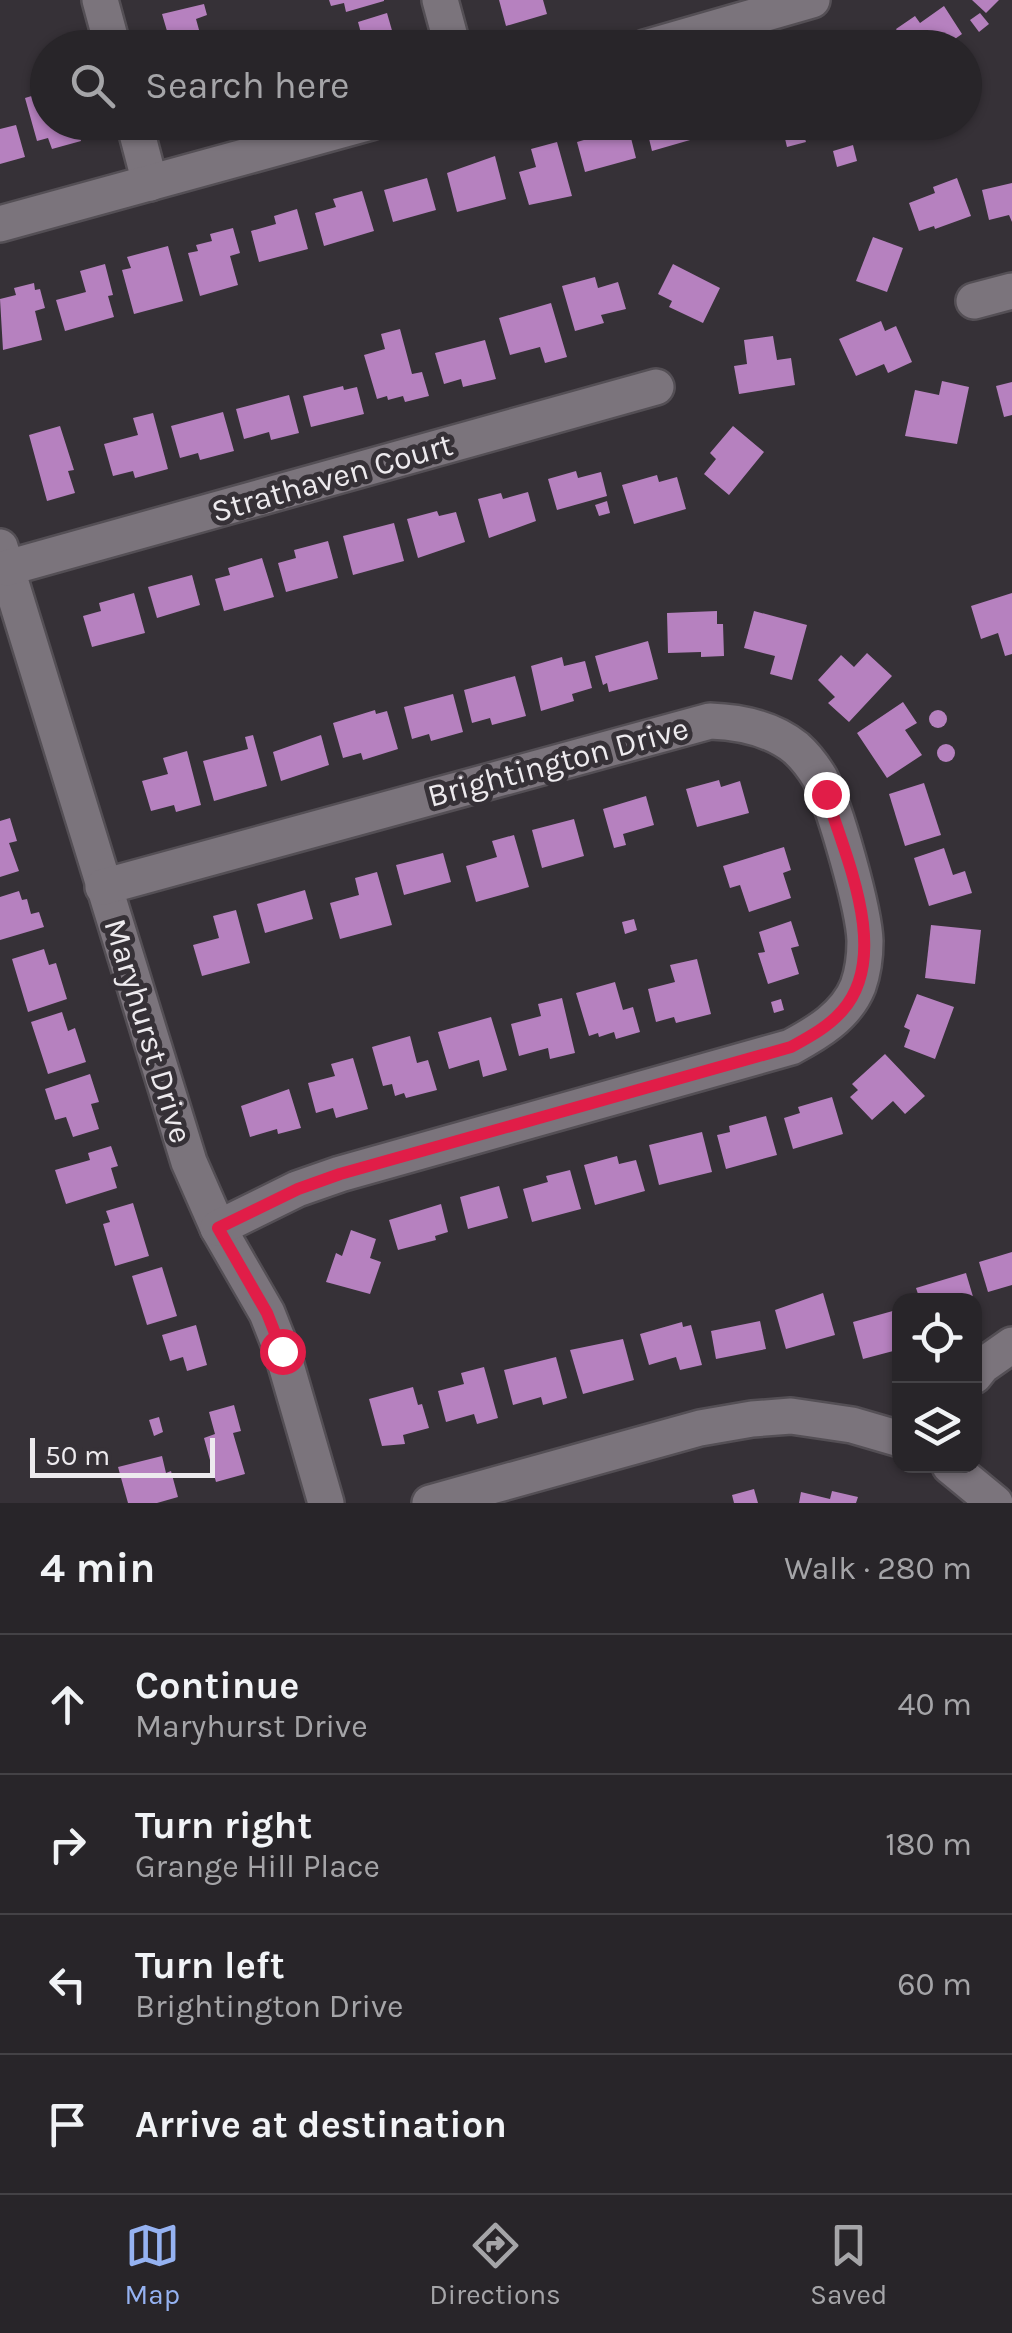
<!DOCTYPE html>
<html lang="en">
<head>
<meta charset="utf-8">
<style>
  body { margin:0; font-family:Karla,sans-serif; background:#343135; color:#f1f3f6 }
  .controls { position:absolute; right:30px; bottom:30px; display:grid; overflow:hidden; border-radius:20px; box-shadow:0 2px 8px #0004 }
  .controls button { width:90px; height:90px; display:grid; place-items:center; padding:0; border:0; border-bottom:2px solid #444246; background:#282529; color:#f1f3f6; font:50px sans-serif }
  .scale { position:absolute; left:30px; bottom:25px; width:185px; box-sizing:border-box; padding-left:10px; border:5px solid #edeaee; border-top:0; font-size:28px; line-height:35px; white-space:nowrap; color:#edeaee; -webkit-text-stroke:8px #363137; paint-order:stroke }
  .stop { position:absolute; width:30px; height:30px; margin:-22px; border:8px solid #e11d48; border-radius:50%; background:#fff }
  .stop.end { background:#e11d48; border-color:#fff; box-shadow:0 2px 10px #0008 }
  .list { margin:0; padding:0; list-style:none }
  h2 { display:flex; justify-content:space-between; align-items:center; height:130px; margin:0; padding:0 40px; font-size:42px }
  h2 small { font-size:32px; font-weight:400; color:#a5a5a8 }
  .list li { display:grid; grid-template-columns:65px 1fr auto; gap:30px; align-items:center; box-sizing:border-box; height:140px; padding:0 40px; border-top:2px solid #444246 }
  .list b { display:block; font-size:38px; white-space:nowrap }
  .list p { margin:0; font-size:32px; white-space:nowrap; color:#a5a5a8 }
  .list em { font-size:32px; font-style:normal; color:#a5a5a8 }
  .icon { flex:none; width:55px; height:55px; fill:none; stroke:currentColor; stroke-width:2; stroke-linecap:round; stroke-linejoin:round }
  .map { position:relative; flex:none; width:1012px; height:1503px; overflow:hidden }
  .search { position:absolute; background:#282529; box-shadow:0 2px 8px #0004; left:30px; right:30px; top:30px; height:110px; display:flex; align-items:center; gap:25px; box-sizing:border-box; padding:0 35px; border-radius:55px; color:#a5a5a8; font-size:38px }
  .sheet { height:690px; background:#282529 }
  nav { display:flex; justify-content:space-around; align-items:center; box-sizing:border-box; height:140px; border-top:2px solid #444246; background:#282529; font-size:28px; color:#a5a5a8 }
  nav a { display:grid; justify-items:center; gap:5px }
  nav .on { color:#95b2f1 }
  .map>svg:first-child { display:block }
</style>
</head>
<body>
<div class="map">
<svg width="1012" height="1503" viewBox="0 0 1012 1503">
  <rect width="100%" height="100%" fill="#363137"/>
  <g fill="#b681bf">
    <path d="M 329,0 L 384,0 L 384,1 L 346,12 L 344,3 L 331,6 Z"/>
    <path d="M 499,0 L 543,0 L 547,14 L 506,26 Z"/>
    <path d="M 972,0 L 999,0 L 986,13 Z"/>
    <path d="M 204,4 L 207,15 L 196,19 L 204,48 L 172,48 L 162,14 Z"/>
    <path d="M 944,6 L 962,34 L 942,48 L 908,48 L 896,29 L 915,16 L 920,23 Z"/>
    <path d="M 387,13 L 397,48 L 365,48 L 358,22 Z"/>
    <path d="M 980,13 L 989,24 L 979,32 L 970,20 Z"/>
    <path d="M 48,91 L 48,122 L 76,122 L 81,141 L 52,149 L 48,138 L 37,141 L 25,98 Z"/>
    <path d="M 619,122 L 627,122 L 636,158 L 585,172 L 577,142 L 594,137 L 592,130 Z"/>
    <path d="M 645,122 L 692,122 L 697,138 L 652,151 Z"/>
    <path d="M 714,122 L 755,122 L 755,123 L 718,134 Z"/>
    <path d="M 781,122 L 823,122 L 824,124 L 802,129 L 806,142 L 787,147 Z"/>
    <path d="M 16,125 L 25,157 L 0,164 L 0,129 Z"/>
    <path d="M 557,142 L 572,196 L 529,205 L 519,172 L 536,167 L 531,149 Z"/>
    <path d="M 853,145 L 857,161 L 837,167 L 833,151 Z"/>
    <path d="M 495,156 L 506,199 L 457,212 L 447,173 Z"/>
    <path d="M 427,178 L 436,210 L 393,222 L 384,190 Z"/>
    <path d="M 957,178 L 971,216 L 935,229 L 934,226 L 919,231 L 909,203 L 935,193 L 933,187 Z"/>
    <path d="M 1012,183 L 1012,222 L 1009,215 L 989,220 L 982,190 Z"/>
    <path d="M 362,191 L 374,231 L 324,246 L 315,213 L 336,207 L 333,199 Z"/>
    <path d="M 297,209 L 308,249 L 259,262 L 251,231 L 276,224 L 274,216 Z"/>
    <path d="M 233,228 L 240,253 L 230,256 L 238,285 L 200,296 L 188,253 L 198,251 L 196,245 L 212,241 L 210,234 Z"/>
    <path d="M 873,237 L 903,248 L 887,292 L 856,281 Z"/>
    <path d="M 168,246 L 183,301 L 134,314 L 122,270 L 131,268 L 127,257 Z"/>
    <path d="M 105,264 L 113,295 L 108,296 L 114,317 L 65,331 L 56,300 L 86,292 L 80,271 Z"/>
    <path d="M 673,264 L 720,288 L 703,323 L 669,307 L 672,301 L 658,294 Z"/>
    <path d="M 595,277 L 598,288 L 618,282 L 626,309 L 601,315 L 604,323 L 575,331 L 562,286 Z"/>
    <path d="M 34,283 L 35,290 L 40,289 L 45,308 L 35,311 L 42,340 L 3,350 L 0,299 L 16,295 L 14,288 Z"/>
    <path d="M 551,303 L 567,357 L 545,363 L 540,347 L 510,355 L 499,318 Z"/>
    <path d="M 881,321 L 885,331 L 896,326 L 912,362 L 888,373 L 884,364 L 856,376 L 839,339 Z"/>
    <path d="M 400,329 L 412,374 L 422,372 L 429,396 L 405,402 L 403,396 L 388,400 L 387,396 L 377,399 L 364,355 L 385,349 L 381,334 Z"/>
    <path d="M 773,336 L 777,360 L 791,358 L 795,385 L 739,394 L 734,366 L 747,364 L 744,340 Z"/>
    <path d="M 485,340 L 496,379 L 463,387 L 461,379 L 444,384 L 435,353 Z"/>
    <path d="M 942,381 L 969,387 L 957,444 L 905,436 L 915,390 L 939,395 Z"/>
    <path d="M 1012,382 L 1012,415 L 1004,417 L 996,386 Z"/>
    <path d="M 343,386 L 344,390 L 357,387 L 364,414 L 311,427 L 303,396 Z"/>
    <path d="M 289,395 L 299,433 L 271,440 L 269,432 L 244,439 L 236,409 Z"/>
    <path d="M 223,412 L 234,451 L 200,460 L 198,453 L 180,458 L 171,426 Z"/>
    <path d="M 153,413 L 168,469 L 135,478 L 133,471 L 113,476 L 104,444 L 138,435 L 133,418 Z"/>
    <path d="M 60,426 L 74,470 L 68,471 L 75,493 L 47,501 L 29,435 Z"/>
    <path d="M 733,426 L 764,452 L 729,495 L 704,474 L 716,459 L 710,453 Z"/>
    <path d="M 576,471 L 578,478 L 601,472 L 607,496 L 557,510 L 548,479 Z"/>
    <path d="M 657,475 L 659,482 L 677,477 L 686,509 L 634,524 L 622,485 Z"/>
    <path d="M 528,492 L 536,521 L 489,538 L 478,499 L 501,493 L 503,499 Z"/>
    <path d="M 607,501 L 610,513 L 599,516 L 595,505 Z"/>
    <path d="M 437,511 L 439,516 L 456,512 L 465,542 L 418,558 L 407,519 Z"/>
    <path d="M 394,523 L 404,561 L 353,575 L 343,536 Z"/>
    <path d="M 328,541 L 338,578 L 286,592 L 278,563 L 296,558 L 294,550 Z"/>
    <path d="M 262,558 L 274,597 L 224,611 L 215,579 L 230,575 L 228,568 Z"/>
    <path d="M 192,575 L 200,605 L 157,618 L 148,587 Z"/>
    <path d="M 134,593 L 145,633 L 92,647 L 83,616 L 101,611 L 99,603 Z"/>
    <path d="M 1012,593 L 1012,654 L 1005,656 L 998,633 L 981,639 L 971,606 Z"/>
    <path d="M 717,611 L 717,624 L 723,624 L 724,656 L 701,657 L 701,652 L 668,653 L 667,613 Z"/>
    <path d="M 754,611 L 807,625 L 792,680 L 770,674 L 775,656 L 744,648 Z"/>
    <path d="M 648,641 L 658,679 L 609,692 L 607,683 L 603,685 L 595,656 Z"/>
    <path d="M 867,653 L 892,676 L 849,722 L 828,703 L 835,697 L 818,680 L 841,655 L 854,667 Z"/>
    <path d="M 562,657 L 564,666 L 585,661 L 592,688 L 572,694 L 574,701 L 541,711 L 531,666 Z"/>
    <path d="M 515,676 L 526,716 L 492,725 L 490,718 L 472,723 L 464,690 Z"/>
    <path d="M 453,694 L 463,732 L 431,741 L 429,734 L 412,739 L 404,707 Z"/>
    <path d="M 903,702 L 917,723 L 905,730 L 922,755 L 887,778 L 857,733 Z"/>
    <circle cx="938" cy="719" r="9"/>
    <path d="M 375,710 L 376,714 L 387,711 L 398,749 L 363,760 L 361,753 L 343,758 L 333,723 Z"/>
    <path d="M 253,735 L 267,786 L 214,801 L 203,761 L 248,749 L 245,737 Z"/>
    <path d="M 321,735 L 329,765 L 281,781 L 273,752 Z"/>
    <circle cx="946" cy="753" r="9"/>
    <path d="M 187,751 L 201,805 L 176,812 L 174,805 L 151,811 L 142,781 L 168,774 L 163,758 Z"/>
    <path d="M 719,780 L 721,787 L 740,781 L 749,813 L 697,827 L 686,789 Z"/>
    <path d="M 924,783 L 941,835 L 905,846 L 889,794 Z"/>
    <path d="M 646,796 L 654,825 L 623,834 L 626,845 L 614,848 L 603,809 Z"/>
    <path d="M 10,818 L 17,841 L 9,843 L 19,871 L 0,877 L 0,821 Z"/>
    <path d="M 574,819 L 584,856 L 542,868 L 532,830 Z"/>
    <path d="M 514,835 L 529,887 L 476,902 L 466,866 L 497,857 L 492,841 Z"/>
    <path d="M 784,847 L 791,870 L 783,873 L 791,898 L 749,912 L 740,885 L 730,888 L 723,866 Z"/>
    <path d="M 944,848 L 953,875 L 965,871 L 972,893 L 929,906 L 914,858 Z"/>
    <path d="M 443,853 L 451,882 L 404,895 L 396,865 Z"/>
    <path d="M 377,872 L 392,925 L 340,939 L 330,903 L 359,895 L 355,878 Z"/>
    <path d="M 305,890 L 313,919 L 265,933 L 257,904 Z"/>
    <path d="M 19,891 L 22,900 L 27,899 L 31,914 L 39,912 L 44,927 L 0,940 L 0,897 Z"/>
    <path d="M 236,910 L 250,963 L 202,976 L 193,945 L 219,938 L 213,916 Z"/>
    <path d="M 634,919 L 637,930 L 625,934 L 622,922 Z"/>
    <path d="M 791,921 L 799,946 L 791,948 L 799,974 L 768,984 L 758,953 L 765,952 L 759,932 Z"/>
    <path d="M 931,925 L 981,930 L 975,984 L 925,978 Z"/>
    <path d="M 44,949 L 49,965 L 56,963 L 67,999 L 28,1012 L 12,959 Z"/>
    <path d="M 697,959 L 711,1014 L 676,1023 L 674,1017 L 656,1022 L 648,989 L 675,982 L 670,965 Z"/>
    <path d="M 615,982 L 623,1010 L 633,1007 L 640,1032 L 616,1039 L 614,1032 L 599,1037 L 598,1033 L 589,1036 L 576,993 Z"/>
    <path d="M 917,994 L 954,1007 L 935,1059 L 904,1047 L 910,1030 L 904,1027 Z"/>
    <path d="M 562,998 L 575,1053 L 550,1059 L 548,1048 L 519,1056 L 511,1024 L 541,1016 L 538,1004 Z"/>
    <path d="M 781,999 L 784,1010 L 774,1013 L 771,1002 Z"/>
    <path d="M 62,1012 L 68,1031 L 75,1028 L 86,1062 L 48,1074 L 31,1022 Z"/>
    <path d="M 491,1017 L 507,1070 L 483,1077 L 479,1060 L 449,1069 L 438,1032 Z"/>
    <path d="M 410,1036 L 417,1063 L 428,1060 L 437,1090 L 406,1098 L 404,1093 L 395,1096 L 392,1084 L 383,1086 L 372,1047 Z"/>
    <path d="M 885,1054 L 925,1096 L 905,1114 L 893,1101 L 872,1120 L 850,1097 L 858,1090 L 852,1084 Z"/>
    <path d="M 353,1058 L 368,1109 L 336,1118 L 333,1108 L 316,1113 L 308,1083 L 335,1076 L 331,1064 Z"/>
    <path d="M 90,1074 L 99,1102 L 91,1104 L 99,1129 L 73,1137 L 66,1117 L 55,1120 L 45,1089 Z"/>
    <path d="M 289,1089 L 301,1128 L 278,1134 L 277,1129 L 250,1137 L 241,1106 Z"/>
    <path d="M 832,1097 L 843,1134 L 793,1149 L 784,1118 L 800,1113 L 798,1107 Z"/>
    <path d="M 766,1116 L 777,1155 L 726,1169 L 717,1135 L 730,1132 L 729,1126 Z"/>
    <path d="M 702,1132 L 712,1172 L 659,1185 L 649,1145 Z"/>
    <path d="M 111,1146 L 118,1166 L 111,1168 L 117,1188 L 66,1204 L 55,1170 L 90,1160 L 88,1153 Z"/>
    <path d="M 617,1156 L 619,1164 L 636,1160 L 645,1191 L 595,1205 L 584,1165 Z"/>
    <path d="M 570,1170 L 581,1209 L 532,1222 L 523,1189 L 548,1182 L 546,1176 Z"/>
    <path d="M 499,1186 L 508,1218 L 468,1229 L 460,1197 Z"/>
    <path d="M 133,1203 L 149,1256 L 115,1266 L 103,1224 L 110,1222 L 106,1211 Z"/>
    <path d="M 441,1204 L 448,1232 L 435,1236 L 436,1240 L 398,1250 L 389,1220 Z"/>
    <path d="M 351,1230 L 376,1239 L 370,1258 L 381,1262 L 370,1294 L 326,1282 L 336,1253 L 342,1256 Z"/>
    <path d="M 1012,1252 L 1012,1285 L 988,1292 L 979,1262 Z"/>
    <path d="M 162,1267 L 177,1316 L 147,1325 L 132,1276 Z"/>
    <path d="M 966,1273 L 974,1300 L 920,1300 L 916,1288 Z"/>
    <path d="M 823,1293 L 835,1335 L 786,1349 L 775,1310 Z"/>
    <path d="M 900,1309 L 900,1341 L 895,1342 L 897,1350 L 863,1359 L 853,1322 Z"/>
    <path d="M 760,1321 L 766,1349 L 716,1359 L 711,1331 Z"/>
    <path d="M 682,1322 L 683,1327 L 691,1325 L 702,1365 L 680,1370 L 676,1357 L 649,1365 L 640,1334 Z"/>
    <path d="M 196,1325 L 207,1365 L 187,1371 L 183,1357 L 170,1361 L 162,1335 Z"/>
    <path d="M 623,1339 L 634,1380 L 583,1394 L 570,1350 Z"/>
    <path d="M 556,1357 L 567,1398 L 543,1405 L 541,1397 L 513,1405 L 504,1370 Z"/>
    <path d="M 484,1367 L 498,1418 L 477,1424 L 474,1414 L 446,1422 L 438,1391 L 464,1384 L 461,1373 Z"/>
    <path d="M 413,1387 L 418,1405 L 422,1404 L 429,1428 L 403,1435 L 405,1444 L 382,1446 L 369,1399 Z"/>
    <path d="M 234,1405 L 241,1431 L 233,1433 L 245,1474 L 216,1482 L 204,1438 L 215,1434 L 209,1412 Z"/>
    <path d="M 159,1417 L 163,1432 L 154,1436 L 149,1420 Z"/>
    <path d="M 162,1456 L 166,1473 L 171,1471 L 178,1497 L 157,1503 L 128,1503 L 118,1467 Z"/>
    <path d="M 754,1489 L 758,1503 L 734,1503 L 732,1495 Z"/>
    <path d="M 832,1491 L 858,1497 L 856,1503 L 799,1503 L 801,1492 L 830,1499 Z"/>
  </g>
  <g fill="none" stroke-linecap="round" stroke-linejoin="round">
    <g stroke="#544f55" stroke-width="40">
      <g id="minor">
        <path d="M 100,0 L 113,48"/>
        <path d="M 440,0 L 453,48"/>
        <path d="M 645,48 L 812,0"/>
        <path d="M 134,122 L 150,183"/>
        <path d="M 0,224 L 371,122"/>
        <path d="M 974,301 L 1012,291"/>
        <path d="M 0,547 L 189,1162 L 218,1228 L 267,1313 L 282,1351 L 326,1503"/>
        <path d="M 7,568 L 656,387"/>
        <path d="M 103,887 L 710,721 C 741,722 771,728 796,748 C 805,756 814,768 820,778 C 835,807 864,909 865,941 C 865,956 863,972 858,986 C 846,1016 817,1033 791,1047 L 340,1174 L 297,1189 L 218,1228"/>
        <path d="M 974,1376 L 982,1366 L 1012,1345"/>
        <path d="M 950,1466 L 995,1503"/>
        <path d="M 430,1503 L 700,1428 L 752,1419 L 791,1416 L 852,1425 L 900,1439"/>
      </g>
    </g>
    <use href="#minor" stroke="#7b747c" stroke-width="35"/>
  </g>
  <g fill="none" stroke-linecap="round" stroke-linejoin="round">
    <path stroke="#e11d48" stroke-width="12" d="M 282,1351 L 267,1313 L 218,1228 L 298,1189 L 340,1174 L 791,1047 C 809,1037 828,1027 842,1011 C 892,955 845,856 826,794"/>
  </g>
  <g text-anchor="middle" dominant-baseline="central" stroke-width="10" stroke-linejoin="round" paint-order="stroke">
    <g font-size="32" fill="#edeaee" stroke="#363137">
      <text transform="translate(332 478) rotate(-16)">Strathaven Court</text>
      <text transform="translate(558 762) rotate(-15)">Brightington Drive</text>
      <text transform="translate(148 1031) rotate(73)">Maryhurst Drive</text>
    </g>
  </g>
</svg>
<div class="controls">
<button><svg class="icon" aria-label="locate" viewBox="0 0 24 24"><circle cx="12" cy="12" r="6"/><path d="M12 2v4M12 18v4M2 12h4M18 12h4"/></svg></button>
<button><svg class="icon" aria-label="layers" viewBox="0 0 24 24"><path d="M12 4l9 5-9 5-9-5zM3 14l9 5 9-5"/></svg></button>
</div>
<div class="scale">50 m</div>
<div class="stop" style="left:282px;top:1351px"></div>
<div class="stop end" style="left:826px;top:794px"></div>
<div class="search"><svg class="icon" aria-label="search" viewBox="0 0 24 24"><circle cx="10" cy="10" r="6"/><path d="M15 15l6 6"/></svg>Search here</div>
</div>
<section class="sheet">
<h2>4 min<small>Walk · 280 m</small></h2>
<ul class="list">
<li><svg class="icon" aria-label="ahead" viewBox="0 0 24 24"><path d="M12 20V5M6 11l6-6 6 6"/></svg><div><b>Continue</b><p>Maryhurst Drive</p></div><em>40 m</em></li>
<li><svg class="icon" aria-label="right" viewBox="0 0 24 24"><path d="M7 20v-9h11M14 6l5 5-5 5"/></svg><div><b>Turn right</b><p>Grange Hill Place</p></div><em>180 m</em></li>
<li><svg class="icon" aria-label="left" viewBox="0 0 24 24"><path d="M17 20v-9H6M10 6l-5 5 5 5"/></svg><div><b>Turn left</b><p>Brightington Drive</p></div><em>60 m</em></li>
<li><svg class="icon" aria-label="arrive" viewBox="0 0 24 24"><path d="M6 21V4h12l-3 4 3 4H6"/></svg><div><b>Arrive at destination</b></div></li>
</ul>
</section>
<nav>
<a class="on"><svg class="icon" aria-label="map" viewBox="0 0 24 24"><path d="M3 6l6-2 6 2 6-2v14l-6 2-6-2-6 2zM9 4v14M15 6v14"/></svg>Map</a>
<a><svg class="icon" aria-label="directions" viewBox="0 0 24 24"><path d="M12 3l9 9-9 9-9-9zM9 14v-3h6M13 9l2 2-2 2"/></svg>Directions</a>
<a><svg class="icon" aria-label="saved" viewBox="0 0 24 24"><path d="M7 4h10v16l-5-4-5 4z"/></svg>Saved</a>
</nav>
</body>
</html>
